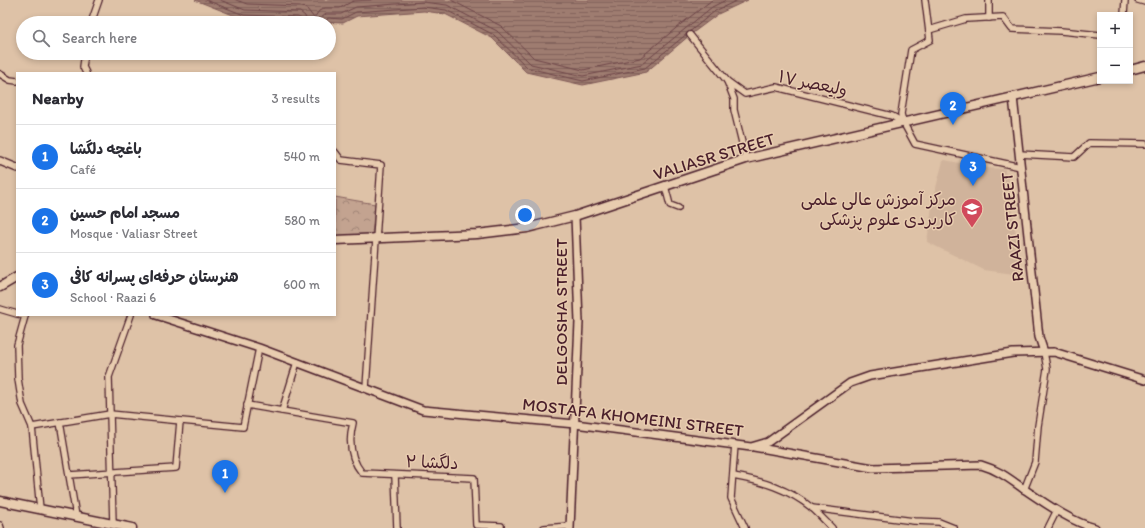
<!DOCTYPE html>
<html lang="en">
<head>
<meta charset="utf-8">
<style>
  body { margin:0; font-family:Itim,"Playpen Sans Arabic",sans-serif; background:#f2f2f3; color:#2b2b33 }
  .controls { position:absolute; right:12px; top:12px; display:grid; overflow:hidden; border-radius:0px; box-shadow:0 2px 6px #0003 }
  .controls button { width:36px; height:36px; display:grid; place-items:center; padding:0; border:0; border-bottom:1px solid #e1e1e2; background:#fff; color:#2b2b33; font:20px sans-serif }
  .you { position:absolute; left:525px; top:215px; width:14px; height:14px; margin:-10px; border:3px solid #fff; border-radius:50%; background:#1a73e8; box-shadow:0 0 0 6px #1a73e833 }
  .badge { display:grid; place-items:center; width:26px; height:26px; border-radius:50%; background:#1a73e8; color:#fff; font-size:13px; font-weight:700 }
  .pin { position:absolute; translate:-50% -33px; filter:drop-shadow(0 1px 2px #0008) }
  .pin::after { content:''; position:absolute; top:21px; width:14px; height:12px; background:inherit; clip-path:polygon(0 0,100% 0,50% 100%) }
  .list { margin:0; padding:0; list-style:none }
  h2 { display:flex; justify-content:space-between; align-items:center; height:52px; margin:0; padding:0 16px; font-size:17px }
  h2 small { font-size:13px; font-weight:400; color:#7c7c81 }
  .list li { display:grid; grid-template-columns:26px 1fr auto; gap:12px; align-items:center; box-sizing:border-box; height:64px; padding:0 16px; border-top:1px solid #e1e1e2 }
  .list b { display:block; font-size:15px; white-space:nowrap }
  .list p { margin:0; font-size:13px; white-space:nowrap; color:#7c7c81 }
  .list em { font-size:13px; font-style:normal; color:#7c7c81 }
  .icon { flex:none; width:22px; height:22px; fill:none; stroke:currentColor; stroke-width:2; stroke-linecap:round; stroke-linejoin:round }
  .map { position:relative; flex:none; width:1145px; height:528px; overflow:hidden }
  .search { position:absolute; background:#fff; box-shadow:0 2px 6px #0003; left:16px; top:16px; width:320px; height:44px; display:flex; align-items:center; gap:10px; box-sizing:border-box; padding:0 14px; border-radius:22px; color:#7c7c81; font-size:15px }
  .panel { position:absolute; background:#fff; box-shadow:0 2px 6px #0003; left:16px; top:72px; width:320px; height:244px; border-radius:0px }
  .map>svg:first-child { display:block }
</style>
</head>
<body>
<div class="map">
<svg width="1145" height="528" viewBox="0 0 1145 528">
  <defs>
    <pattern id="forest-crowns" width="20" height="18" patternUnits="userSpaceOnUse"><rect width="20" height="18" fill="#c3a390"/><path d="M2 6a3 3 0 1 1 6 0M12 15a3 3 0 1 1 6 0" fill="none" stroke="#a08476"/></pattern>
    <pattern id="water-rules" width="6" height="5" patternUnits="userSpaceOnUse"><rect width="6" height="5" fill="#9e7b70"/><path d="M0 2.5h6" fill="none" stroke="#83645c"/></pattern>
  </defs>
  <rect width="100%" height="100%" fill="#dec2a7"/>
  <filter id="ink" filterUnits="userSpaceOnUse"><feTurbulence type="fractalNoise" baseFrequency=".025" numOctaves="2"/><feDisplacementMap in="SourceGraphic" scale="8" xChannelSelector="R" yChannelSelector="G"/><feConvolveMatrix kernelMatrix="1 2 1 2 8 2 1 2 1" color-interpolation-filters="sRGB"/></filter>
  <g filter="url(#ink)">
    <path fill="#d0b39b" d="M 945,160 L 983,168 L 1005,169 L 1005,173 L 1008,173 L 1021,275 L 984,270 L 927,242 L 933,199 L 943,161 Z"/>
    <path fill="url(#forest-crowns)" stroke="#86615e" d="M 335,197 L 375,204 L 372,235 L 335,236 Z"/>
    <path fill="url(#water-rules)" stroke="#7c5654" d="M 195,0 L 748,0 L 718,14 L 690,35 L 646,72 L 583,85 L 526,72 L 492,38 L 445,14 L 424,11 L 357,16 L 343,23 L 243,19 Z"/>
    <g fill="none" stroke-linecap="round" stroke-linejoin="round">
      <g stroke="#6c4447" stroke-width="1">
        <path d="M 206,0 L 244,15 L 298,17 L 301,19 L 302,23"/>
        <path d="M 220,0 L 245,10 L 300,12 L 305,16 L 307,23"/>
        <path d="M 236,0 L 247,4 L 300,6 L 307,9 L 314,18 L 319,11 L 325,8 L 340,8 L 353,1 L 371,0"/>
        <path d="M 451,0 L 501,26 L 534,58 L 583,70 L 640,58 L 681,24 L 712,0"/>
        <path d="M 320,23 L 321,18 L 326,14 L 341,14 L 356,7 L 423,2 L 447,5 L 497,31 L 531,64 L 583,76 L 642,64 L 712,7 L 726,0"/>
        <path d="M 325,23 L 328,18 L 342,19 L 356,12 L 423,7 L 446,10 L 494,35 L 528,68 L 583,81 L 645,68 L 715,11 L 738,0"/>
      </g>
      <g stroke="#4a1f2b" stroke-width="8">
        <g id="minor">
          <path d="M 925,0 L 930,40 L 911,50 L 901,114 L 903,122 L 915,144 L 1021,167"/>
          <path d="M 989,0 L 989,18"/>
          <path d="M 1138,0 L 1145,2"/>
          <path d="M 1124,15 L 1125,0"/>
          <path d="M 91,23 L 99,0"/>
          <path d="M 929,30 L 966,19 L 1003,17 L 1012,29 L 1061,31 L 1100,35"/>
          <path d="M 690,35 L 727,81"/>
          <path d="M 85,53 L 83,67 L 86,73"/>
          <path d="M 0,74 L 10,80 L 17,81"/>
          <path d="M 335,152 L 341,160 L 381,165 L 366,388"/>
          <path d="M 1019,154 L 1074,157 L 1089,143 L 1145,144"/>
          <path d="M 746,159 L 734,110 L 734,99 L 727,81 L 745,94 L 776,87 L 892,116 L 903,122"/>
          <path d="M 665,186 L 670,205 L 678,208"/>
          <path d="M 0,309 L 17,314"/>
          <path d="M 21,315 L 25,316 L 17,345 L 18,379 L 22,404 L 32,427 L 40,509"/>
          <path d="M 247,405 L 353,423 C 348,442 350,458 362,473 L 474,478 L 476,525 L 501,526 L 501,528"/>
          <path d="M 282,411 L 297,362"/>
          <path d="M 60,422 L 76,516"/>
          <path d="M 32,427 L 110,414 L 243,427 L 259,348"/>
          <path d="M 735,444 L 731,498 L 745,528"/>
          <path d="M 69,475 L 176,468 L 180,421"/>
          <path d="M 395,475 L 397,528"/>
          <path d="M 733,476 C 762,481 789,489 812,508 C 819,514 826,522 832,528"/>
          <path d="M 1024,490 L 1035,462 L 1038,426 L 1047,369 L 1044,352"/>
          <path d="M 812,508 L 914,521 L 939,522 L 954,528"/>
          <path d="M 113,524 L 109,377 L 131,315"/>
          <path d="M 0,525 L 1,528"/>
          <path d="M 544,528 L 570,526"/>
          <path d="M 1048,528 L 1057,510"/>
        </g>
      </g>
      <g stroke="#4a1f2b" stroke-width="10">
        <g id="tertiary">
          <path d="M 1013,97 L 1039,337 L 1044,352"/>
          <path d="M 0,161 L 17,168"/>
          <path d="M 156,315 L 259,348 L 423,410 L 575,424 L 751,447 L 768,442 L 850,383 L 870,376 L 1013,353 L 1054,352 L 1145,380"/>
          <path d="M 754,447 L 873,468 L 981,465 C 998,470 1007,477 1021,487 C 1042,501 1071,522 1095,528"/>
          <path d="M 570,528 L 579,322 L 575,216"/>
        </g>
      </g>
      <g stroke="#4a1f2b" stroke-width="11">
        <g id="secondary">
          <path d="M 1130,70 L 1145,66"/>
          <path d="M 335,240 L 477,234 L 527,228 L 575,216 L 746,159 L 1100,77"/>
          <path d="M 0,287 L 17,277"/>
          <path d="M 0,501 L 132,528"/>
        </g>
      </g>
      <use href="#minor" stroke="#e8ccaf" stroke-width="5.5"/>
      <use href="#tertiary" stroke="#e8ccaf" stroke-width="7"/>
      <use href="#secondary" stroke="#e8ccaf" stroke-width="8"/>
    </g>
  </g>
  <defs>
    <g id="university-pin" transform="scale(1.15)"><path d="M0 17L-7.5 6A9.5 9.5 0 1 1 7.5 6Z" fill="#d1495b" stroke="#e8ccaf"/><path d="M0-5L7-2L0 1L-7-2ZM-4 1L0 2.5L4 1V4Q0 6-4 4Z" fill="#fff"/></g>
  </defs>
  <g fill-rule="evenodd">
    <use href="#university-pin" x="972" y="209"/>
  </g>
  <g text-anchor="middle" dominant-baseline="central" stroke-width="3" stroke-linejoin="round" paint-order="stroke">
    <g font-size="17" fill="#4a1f2b" stroke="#e8ccaf">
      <text transform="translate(813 83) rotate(12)">ولیعصر ۱۷</text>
      <text transform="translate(714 156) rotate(-17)">VALIASR STREET</text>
      <text transform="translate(1012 227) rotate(-96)">RAAZI STREET</text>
      <text transform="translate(561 312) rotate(-90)">DELGOSHA STREET</text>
      <text transform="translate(633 417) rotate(7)">MOSTAFA KHOMEINI STREET</text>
      <text transform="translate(432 462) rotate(2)">دلگشا ۲</text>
    </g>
    <g font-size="17" fill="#4a1f2b" stroke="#e8ccaf" text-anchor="end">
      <text x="956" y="199">مرکز آموزش عالی علمی<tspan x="956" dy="20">کاربردی علوم پزشکی</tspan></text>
    </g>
  </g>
</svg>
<div class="controls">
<button>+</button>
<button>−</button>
</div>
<div class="you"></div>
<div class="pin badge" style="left:225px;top:493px">1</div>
<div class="pin badge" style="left:953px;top:125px">2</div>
<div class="pin badge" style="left:973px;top:186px">3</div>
<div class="search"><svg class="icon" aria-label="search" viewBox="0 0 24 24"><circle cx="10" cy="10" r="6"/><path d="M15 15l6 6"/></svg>Search here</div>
<section class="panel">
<h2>Nearby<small>3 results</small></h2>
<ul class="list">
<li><span class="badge">1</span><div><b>باغچه دلگشا</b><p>Café</p></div><em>540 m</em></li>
<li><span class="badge">2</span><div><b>مسجد امام حسین</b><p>Mosque · Valiasr Street</p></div><em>580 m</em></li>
<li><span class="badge">3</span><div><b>هنرستان حرفه‌ای پسرانه کافی</b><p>School · Raazi 6</p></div><em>600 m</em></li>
</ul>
</section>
</div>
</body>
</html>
